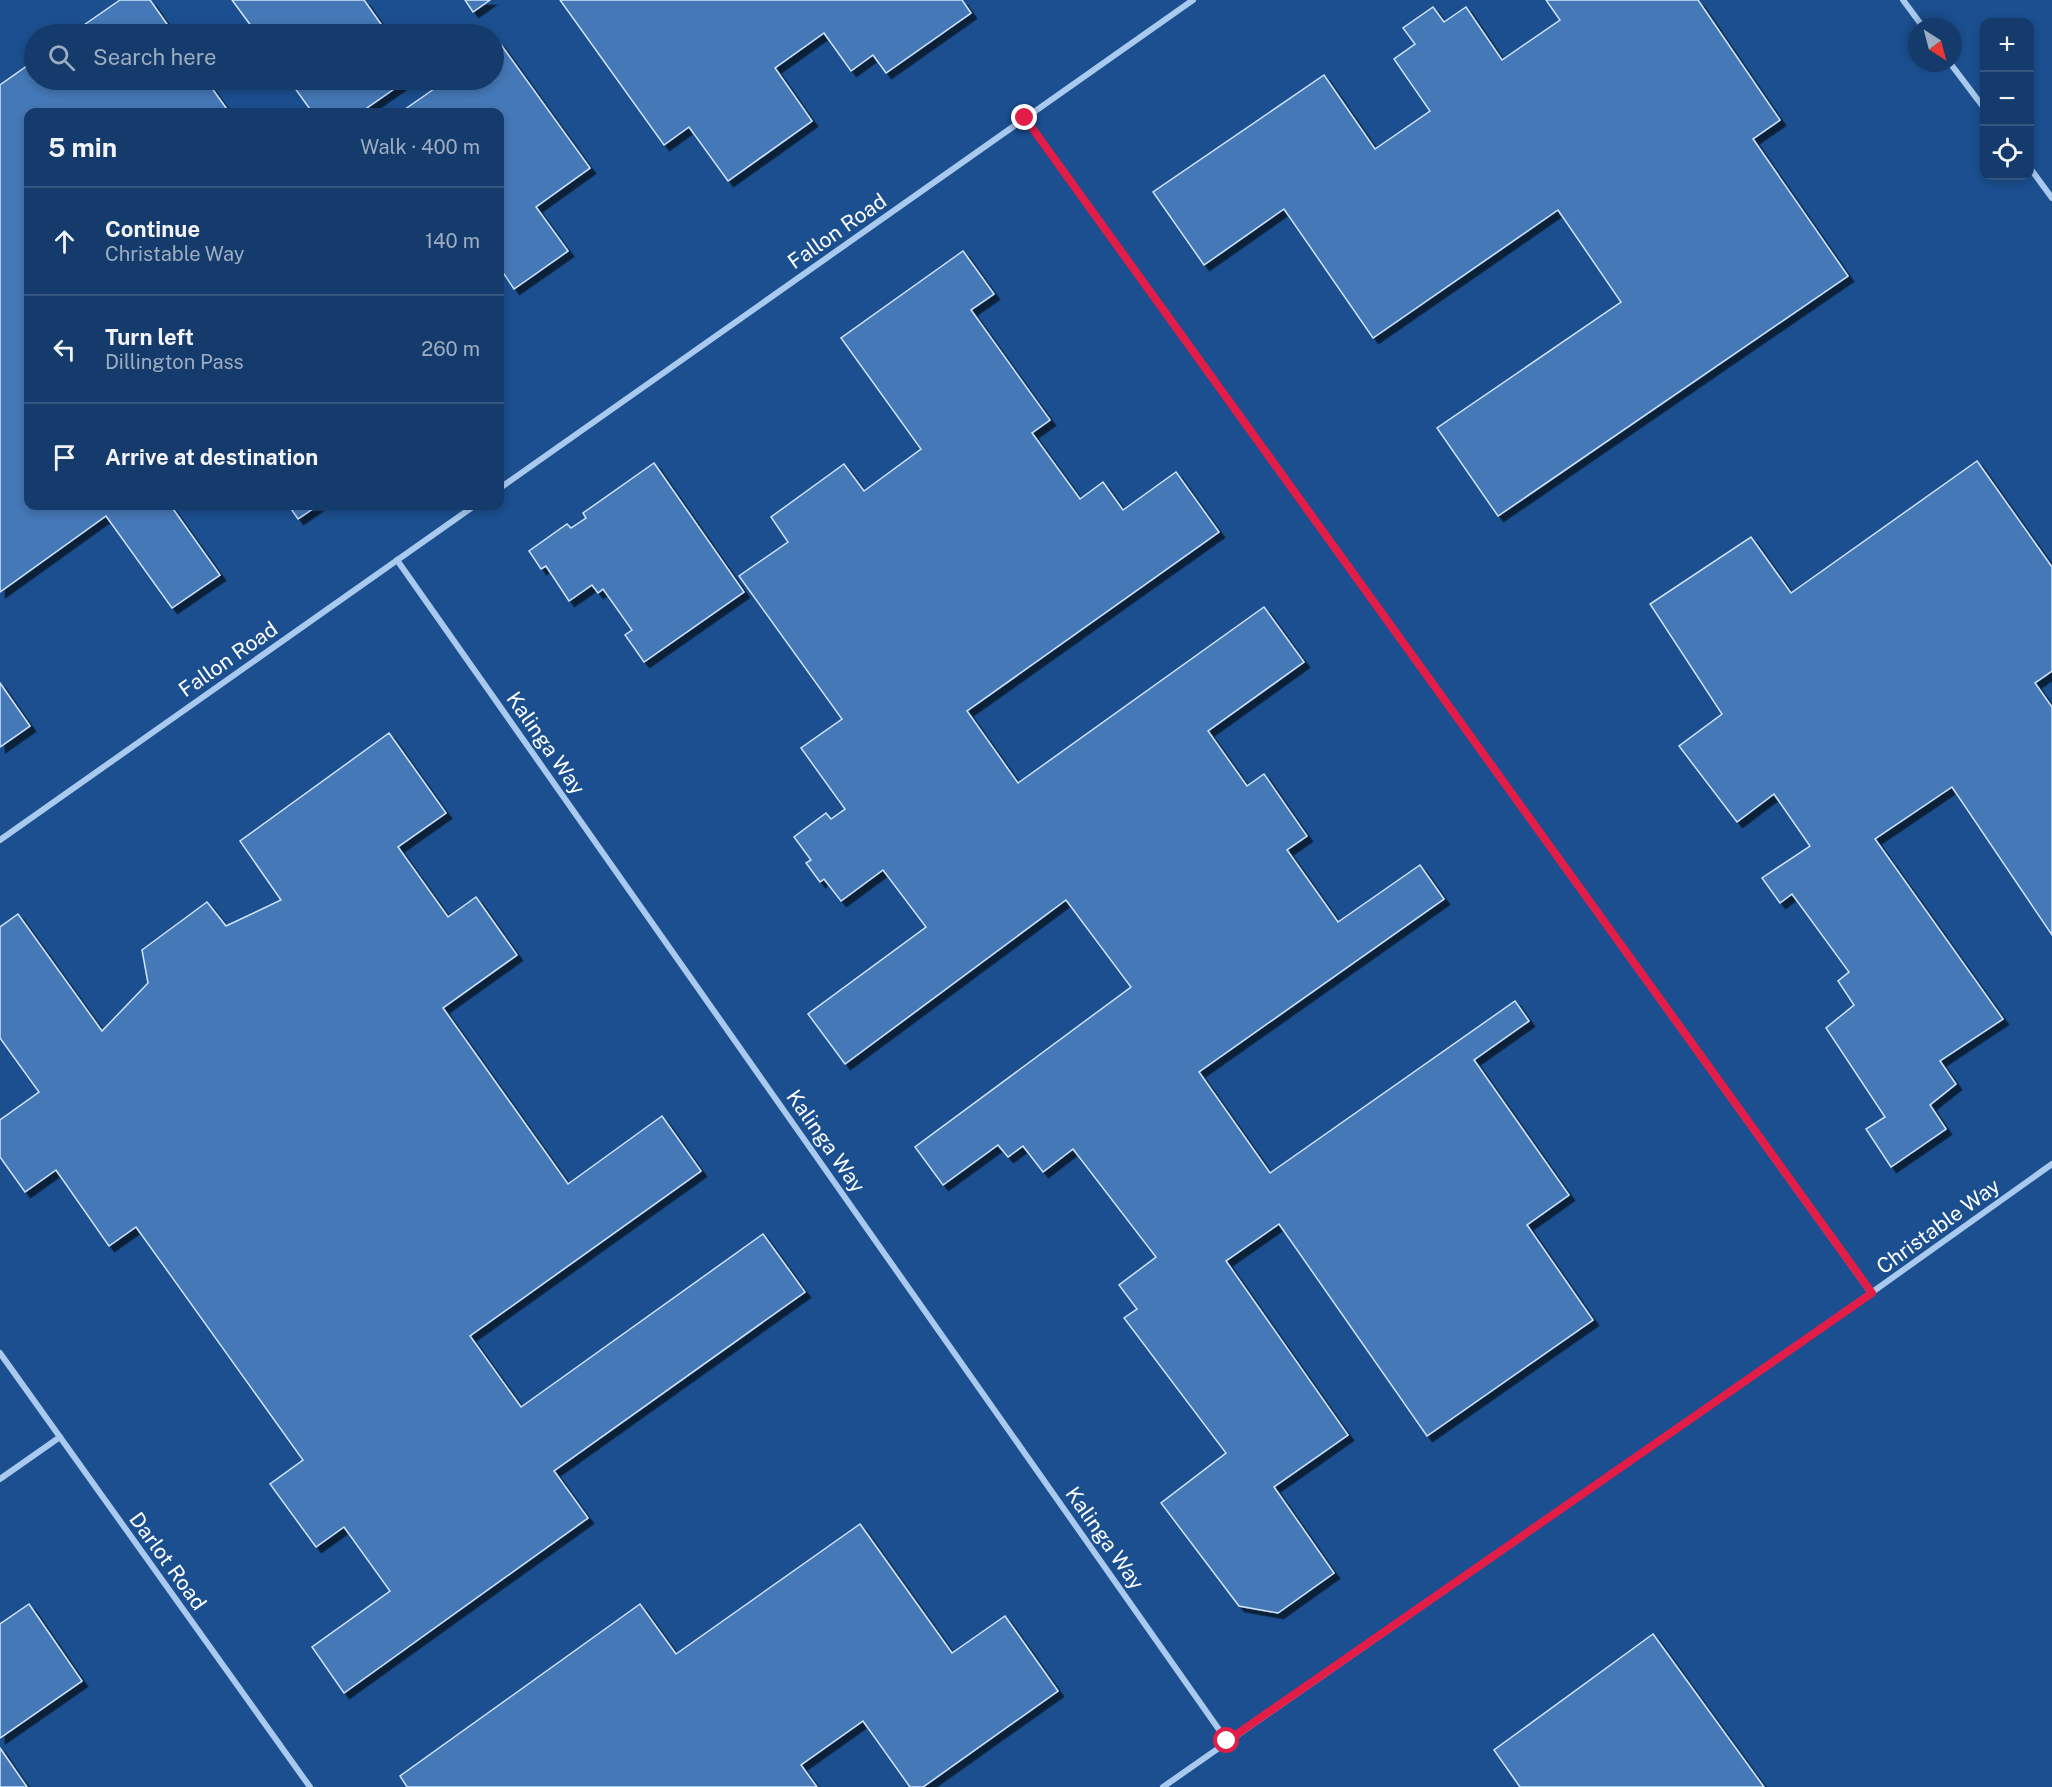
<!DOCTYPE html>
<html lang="en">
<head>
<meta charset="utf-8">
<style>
  body { margin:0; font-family:"Public Sans",sans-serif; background:#214673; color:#f1f3f6 }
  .controls { position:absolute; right:18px; top:18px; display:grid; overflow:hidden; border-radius:12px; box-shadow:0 3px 9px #0003 }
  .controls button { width:54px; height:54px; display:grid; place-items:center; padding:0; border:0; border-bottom:2px solid #33557e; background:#143b6b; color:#f1f3f6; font:30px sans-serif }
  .compass { position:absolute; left:1908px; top:18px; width:54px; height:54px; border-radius:50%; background:#143b6b; box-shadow:0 3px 9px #0003; rotate:144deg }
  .stop { position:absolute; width:18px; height:18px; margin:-14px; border:4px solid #e11d48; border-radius:50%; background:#fff }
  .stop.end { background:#e11d48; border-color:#fff; box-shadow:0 2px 6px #0008 }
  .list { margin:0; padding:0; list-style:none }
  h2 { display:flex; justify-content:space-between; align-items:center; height:78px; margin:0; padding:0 24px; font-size:26px }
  h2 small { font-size:20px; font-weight:400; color:#9dadc1 }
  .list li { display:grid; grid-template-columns:39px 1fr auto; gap:18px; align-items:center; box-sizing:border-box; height:108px; padding:0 24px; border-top:2px solid #33557e }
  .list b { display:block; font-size:22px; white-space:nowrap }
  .list p { margin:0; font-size:20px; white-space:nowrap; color:#9dadc1 }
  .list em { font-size:20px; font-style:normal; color:#9dadc1 }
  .icon { flex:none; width:33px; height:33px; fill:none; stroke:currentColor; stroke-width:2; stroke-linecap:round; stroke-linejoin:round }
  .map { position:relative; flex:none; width:2052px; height:1787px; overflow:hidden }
  .search { position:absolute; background:#143b6b; box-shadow:0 3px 9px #0003; left:24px; top:24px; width:480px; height:66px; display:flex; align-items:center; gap:15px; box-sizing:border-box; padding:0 21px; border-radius:33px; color:#9dadc1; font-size:22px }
  .panel { position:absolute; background:#143b6b; box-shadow:0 3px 9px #0003; left:24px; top:108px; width:480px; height:402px; border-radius:12px }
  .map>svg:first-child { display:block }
</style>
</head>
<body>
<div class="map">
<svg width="2052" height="1787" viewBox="0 0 2052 1787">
  <defs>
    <filter id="shadow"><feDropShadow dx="5.5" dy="5.5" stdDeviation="0" flood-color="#0009"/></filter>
  </defs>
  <rect width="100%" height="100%" fill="#1b4f8f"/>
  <g fill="#4478b7" stroke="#cfe3fa" stroke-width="1.5" filter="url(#shadow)">
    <path d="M 120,0 L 150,0 L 174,34 L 71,34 Z"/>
    <path d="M 232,0 L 364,0 L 388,34 L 257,34 Z"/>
    <path d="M 465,0 L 490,0 L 473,12 Z"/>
    <path d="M 560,0 L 962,0 L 971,13 L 886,73 L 873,55 L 851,71 L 824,33 L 775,68 L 812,121 L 728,181 L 689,127 L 664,145 Z"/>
    <path d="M 1546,0 L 1698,0 L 1780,120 L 1753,139 L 1848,276 L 1498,516 L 1437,428 L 1621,302 L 1558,210 L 1373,338 L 1284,209 L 1204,265 L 1153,192 L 1324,75 L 1375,149 L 1430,111 L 1394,59 L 1415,44 L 1403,28 L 1433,7 L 1444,22 L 1466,7 L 1502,60 L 1560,20 Z"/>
    <path d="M 499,42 L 590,168 L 536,207 L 568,251 L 514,289 L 500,268 L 500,112 L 401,112 L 447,80 L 494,80 L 494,46 Z"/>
    <path d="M 34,61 L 34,80 L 206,80 L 229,112 L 28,112 L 28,506 L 171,506 L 220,575 L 172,608 L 106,516 L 0,592 L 0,85 Z"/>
    <path d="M 289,80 L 407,80 L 361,112 L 312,112 Z"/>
    <path d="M 963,251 L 994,294 L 971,310 L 1050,420 L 1032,433 L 1080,499 L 1103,482 L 1123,510 L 1176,472 L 1219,532 L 967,711 L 1018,783 L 1264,607 L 1304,662 L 1208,731 L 1247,786 L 1264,774 L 1307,836 L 1287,850 L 1338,922 L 1420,865 L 1444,899 L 1199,1072 L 1270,1173 L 1515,1001 L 1529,1021 L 1474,1060 L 1569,1195 L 1527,1225 L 1593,1320 L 1427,1436 L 1279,1224 L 1226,1261 L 1348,1435 L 1274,1487 L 1334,1573 L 1278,1613 L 1239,1606 L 1161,1503 L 1226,1453 L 1124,1318 L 1137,1309 L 1119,1285 L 1156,1257 L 1073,1149 L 1043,1172 L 1023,1146 L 1008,1157 L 998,1145 L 943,1185 L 915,1147 L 1131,987 L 1066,900 L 845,1064 L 808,1014 L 926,927 L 883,870 L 841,901 L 824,879 L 820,882 L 806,863 L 811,860 L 794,837 L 826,813 L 831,819 L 845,809 L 801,748 L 842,719 L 739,576 L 788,542 L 771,517 L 844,464 L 864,491 L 921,449 L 841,338 Z"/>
    <path d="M 1977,461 L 2052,567 L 2052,671 L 2035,683 L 2052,707 L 2052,935 L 1952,787 L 1875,839 L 2003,1019 L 1940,1061 L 1956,1084 L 1930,1105 L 1946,1129 L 1891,1167 L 1866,1129 L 1885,1117 L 1826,1028 L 1854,1005 L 1838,981 L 1849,972 L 1792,894 L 1780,903 L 1762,878 L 1810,846 L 1774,794 L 1737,822 L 1679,746 L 1722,714 L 1650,604 L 1751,537 L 1791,593 Z"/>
    <path d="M 654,463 L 744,592 L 644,662 L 625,635 L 632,630 L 603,589 L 598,593 L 592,585 L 569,601 L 546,566 L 541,569 L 529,551 L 567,524 L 571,528 L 586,518 L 583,513 Z"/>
    <path d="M 289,506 L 317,506 L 298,519 Z"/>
    <path d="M 0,683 L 30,726 L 0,747 Z"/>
    <path d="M 389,733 L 446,813 L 398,847 L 448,917 L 476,897 L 517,955 L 443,1008 L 568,1184 L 662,1116 L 701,1171 L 470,1336 L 521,1407 L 763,1234 L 805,1292 L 554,1471 L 588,1518 L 344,1693 L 312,1647 L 390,1591 L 344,1527 L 316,1547 L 270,1484 L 303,1460 L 136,1227 L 109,1246 L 56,1170 L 25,1192 L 0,1157 L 0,1120 L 39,1092 L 0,1038 L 0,927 L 18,914 L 102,1031 L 148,983 L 142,950 L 207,902 L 226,926 L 281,900 L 240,841 Z"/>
    <path d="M 860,1524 L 952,1653 L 1005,1616 L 1058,1691 L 923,1787 L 910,1787 L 863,1721 L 801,1765 L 817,1787 L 407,1787 L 400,1776 L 640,1604 L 676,1654 Z"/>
    <path d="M 29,1604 L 82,1681 L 0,1738 L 0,1624 Z"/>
    <path d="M 1653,1634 L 1764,1787 L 1520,1787 L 1494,1750 Z"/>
    <path d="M 0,1748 L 27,1787 L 0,1787 Z"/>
  </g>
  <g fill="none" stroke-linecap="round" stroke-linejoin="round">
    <g stroke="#a9c9ee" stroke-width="6">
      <path d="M 1903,0 L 1923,27"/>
      <path d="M 1950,63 L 1984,108"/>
      <path d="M 1025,118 L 1871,1293"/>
      <path d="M 2030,168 L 2052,198"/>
      <path d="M 500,488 L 1193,0"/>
      <path d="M 397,560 L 1227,1741"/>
      <path d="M 0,840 L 474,506"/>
      <path d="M 0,1353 L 310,1787"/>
      <path d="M 0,1479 L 60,1437"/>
      <path d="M 1163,1787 L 1871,1293 L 2052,1164"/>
    </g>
  </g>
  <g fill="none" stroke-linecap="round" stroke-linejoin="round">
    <path stroke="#e11d48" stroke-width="8" d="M 1025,118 L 1872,1293 L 1227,1741"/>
  </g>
  <g text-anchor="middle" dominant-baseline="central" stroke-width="4.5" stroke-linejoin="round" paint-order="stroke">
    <g font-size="21" fill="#fff" stroke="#1b4f8f">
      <text transform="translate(837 231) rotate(-35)">Fallon Road</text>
      <text transform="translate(228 659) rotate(-35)">Fallon Road</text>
      <text transform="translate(546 743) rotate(55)">Kalinga Way</text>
      <text transform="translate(826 1141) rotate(55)">Kalinga Way</text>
      <text transform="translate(1938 1226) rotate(-36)">Christable Way</text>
      <text transform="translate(1105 1538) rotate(55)">Kalinga Way</text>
      <text transform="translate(168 1561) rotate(54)">Darlot Road</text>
    </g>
  </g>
</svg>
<div class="controls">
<button>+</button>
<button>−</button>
<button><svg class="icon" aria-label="locate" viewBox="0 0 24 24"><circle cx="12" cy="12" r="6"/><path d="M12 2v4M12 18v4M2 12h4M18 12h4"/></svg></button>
</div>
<svg class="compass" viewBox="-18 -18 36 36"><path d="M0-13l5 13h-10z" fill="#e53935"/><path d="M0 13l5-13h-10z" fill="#9dadc1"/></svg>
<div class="stop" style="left:1227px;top:1741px"></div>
<div class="stop end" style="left:1025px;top:118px"></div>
<div class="search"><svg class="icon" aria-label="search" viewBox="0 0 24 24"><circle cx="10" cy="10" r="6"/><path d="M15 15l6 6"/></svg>Search here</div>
<section class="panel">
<h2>5 min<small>Walk · 400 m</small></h2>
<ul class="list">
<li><svg class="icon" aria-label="ahead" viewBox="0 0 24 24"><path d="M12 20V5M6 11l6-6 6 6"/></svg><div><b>Continue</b><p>Christable Way</p></div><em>140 m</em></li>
<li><svg class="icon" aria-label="left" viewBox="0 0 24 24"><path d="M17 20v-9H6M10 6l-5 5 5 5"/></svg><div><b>Turn left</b><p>Dillington Pass</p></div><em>260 m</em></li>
<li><svg class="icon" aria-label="arrive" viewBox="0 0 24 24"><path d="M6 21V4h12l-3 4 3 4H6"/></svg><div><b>Arrive at destination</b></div></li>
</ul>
</section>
</div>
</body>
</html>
